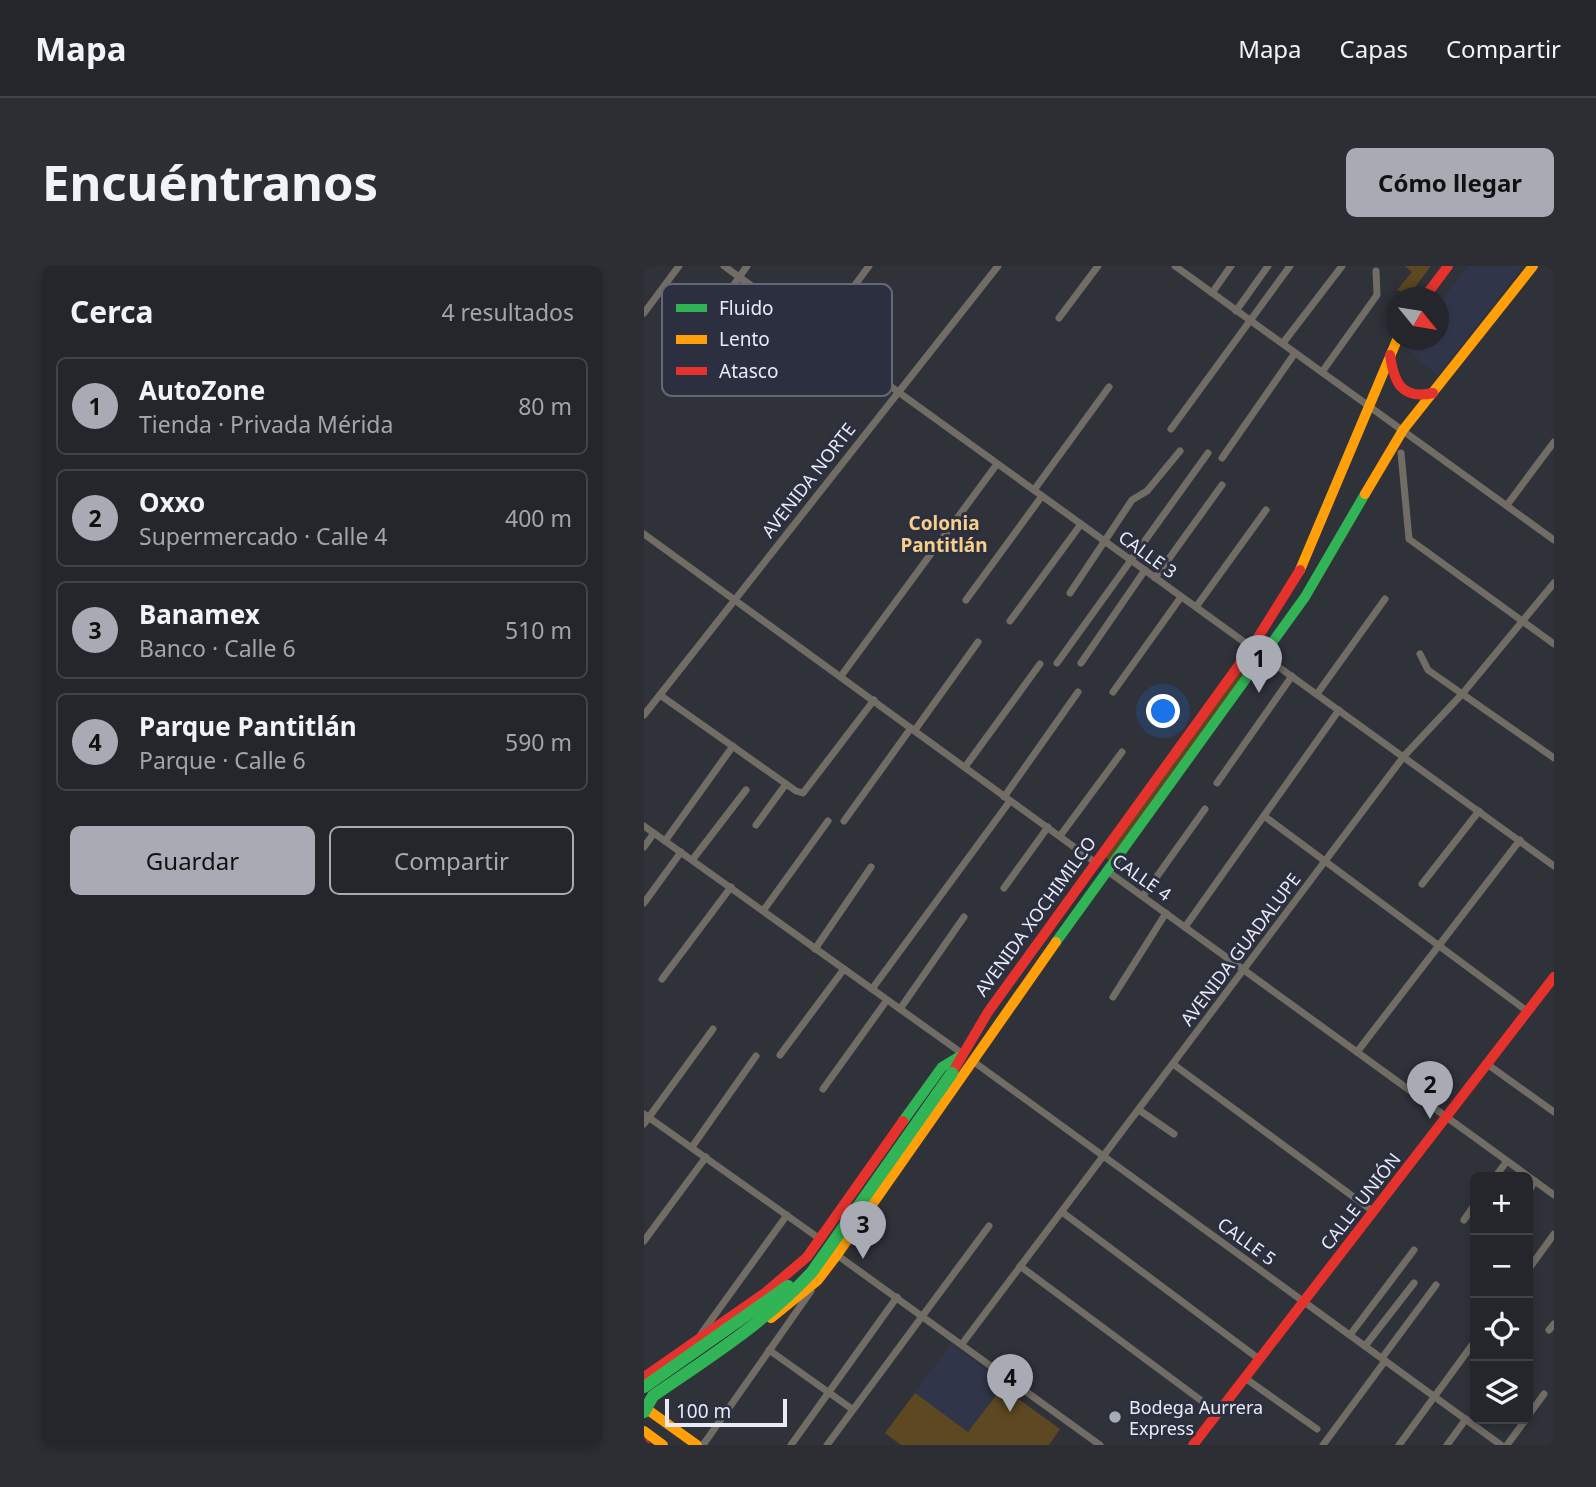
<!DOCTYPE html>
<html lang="es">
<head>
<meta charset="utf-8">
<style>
  body { margin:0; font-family:"Noto Sans",sans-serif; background:#2c2e34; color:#f1f3f6 }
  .controls { position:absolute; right:21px; bottom:21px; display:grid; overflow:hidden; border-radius:10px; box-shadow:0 4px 10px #0003 }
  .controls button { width:63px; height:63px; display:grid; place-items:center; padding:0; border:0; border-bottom:2px solid #414348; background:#24262c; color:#f1f3f6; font:35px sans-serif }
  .compass { position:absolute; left:742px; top:21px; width:63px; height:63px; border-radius:50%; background:#24262c; box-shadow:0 4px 10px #0003; rotate:120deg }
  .scale { position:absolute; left:21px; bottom:18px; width:122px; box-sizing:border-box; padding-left:7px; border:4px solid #e8ebf6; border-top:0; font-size:19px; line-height:24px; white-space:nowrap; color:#e8ebf6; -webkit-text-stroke:5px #2b2f3f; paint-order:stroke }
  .you { position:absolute; left:520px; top:446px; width:24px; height:24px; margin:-18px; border:5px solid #fff; border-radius:50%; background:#1a73e8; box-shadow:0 0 0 10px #1a73e833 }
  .badge { display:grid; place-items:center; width:46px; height:46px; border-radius:50%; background:#a8aab4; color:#111; font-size:23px; font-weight:700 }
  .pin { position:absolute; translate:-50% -58px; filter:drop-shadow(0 2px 4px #0008) }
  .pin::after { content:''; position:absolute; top:37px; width:24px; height:21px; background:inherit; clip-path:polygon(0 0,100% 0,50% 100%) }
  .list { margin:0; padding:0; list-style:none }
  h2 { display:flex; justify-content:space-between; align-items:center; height:91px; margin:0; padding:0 28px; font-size:30px }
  h2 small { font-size:23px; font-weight:400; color:#a3a5a9 }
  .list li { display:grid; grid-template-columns:46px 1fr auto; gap:21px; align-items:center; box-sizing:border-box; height:98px; margin:0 14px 14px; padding:0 14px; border:2px solid #414348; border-radius:10px }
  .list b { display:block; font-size:26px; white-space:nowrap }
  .list p { margin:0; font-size:23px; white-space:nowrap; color:#a3a5a9 }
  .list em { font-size:23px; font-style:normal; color:#a3a5a9 }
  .actions { display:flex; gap:14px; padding:21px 28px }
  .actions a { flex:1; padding:16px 0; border:2px solid #a8aab4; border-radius:10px; text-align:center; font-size:24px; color:#a8aab4 }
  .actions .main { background:#a8aab4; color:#111 }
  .icon { flex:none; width:38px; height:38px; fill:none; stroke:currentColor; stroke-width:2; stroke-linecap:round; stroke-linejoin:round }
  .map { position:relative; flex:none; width:910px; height:1179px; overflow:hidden; border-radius:10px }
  header { display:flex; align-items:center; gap:42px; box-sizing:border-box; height:98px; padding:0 35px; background:#24262c; border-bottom:2px solid #414348 }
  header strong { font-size:33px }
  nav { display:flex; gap:38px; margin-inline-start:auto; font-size:24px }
  .intro { display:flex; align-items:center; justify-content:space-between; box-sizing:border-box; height:168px; padding:0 42px }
  h1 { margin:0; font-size:49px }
  .button { padding:18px 32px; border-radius:10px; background:#a8aab4; color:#111; font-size:24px; font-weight:700 }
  main { display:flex; gap:42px; padding:0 42px }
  aside { flex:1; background:#24262c; border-radius:10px; box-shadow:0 4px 10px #0003 }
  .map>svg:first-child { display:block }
</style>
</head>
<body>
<header>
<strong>Mapa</strong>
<nav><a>Mapa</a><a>Capas</a><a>Compartir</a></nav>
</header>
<div class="intro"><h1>Encuéntranos</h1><a class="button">Cómo llegar</a></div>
<main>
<aside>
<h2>Cerca<small>4 resultados</small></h2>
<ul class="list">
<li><span class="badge">1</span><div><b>AutoZone</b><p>Tienda · Privada Mérida</p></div><em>80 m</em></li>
<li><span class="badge">2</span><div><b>Oxxo</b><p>Supermercado · Calle 4</p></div><em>400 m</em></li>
<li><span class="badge">3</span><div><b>Banamex</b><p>Banco · Calle 6</p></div><em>510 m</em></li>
<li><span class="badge">4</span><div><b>Parque Pantitlán</b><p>Parque · Calle 6</p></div><em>590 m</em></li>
</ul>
<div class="actions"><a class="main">Guardar</a><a>Compartir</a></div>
</aside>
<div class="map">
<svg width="910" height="1179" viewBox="0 0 910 1179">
  <rect width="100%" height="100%" fill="#30323a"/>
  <g fill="#30354a">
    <path d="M 824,0 L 879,0 L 794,109 L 760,82 L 767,74 L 794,74 L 795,38 Z"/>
    <path d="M 307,1078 L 360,1117 L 324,1166 L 271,1127 Z"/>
  </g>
  <g fill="#5d4822">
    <path d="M 761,0 L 787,0 L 765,29 L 753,24 L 768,6 Z"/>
    <path d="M 607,388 L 615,393 L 468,596 L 461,591 Z"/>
    <path d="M 358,1121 L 416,1163 L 405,1179 L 257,1179 L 241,1167 L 271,1127 L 324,1166 Z"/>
  </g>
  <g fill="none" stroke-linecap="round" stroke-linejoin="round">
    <g stroke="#716c64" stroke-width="7">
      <path d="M 80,0 L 910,600"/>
      <path d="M 531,0 L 910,274"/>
      <path d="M 568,27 L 587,0"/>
      <path d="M 592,45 L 624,0"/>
      <path d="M 0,47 L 35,0"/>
      <path d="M 415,52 L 454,0"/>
      <path d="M 175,68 L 225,0"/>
      <path d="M 639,77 L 698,0"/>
      <path d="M 678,106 L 733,29 L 732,5"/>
      <path d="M 22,116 L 103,0"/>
      <path d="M 527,163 L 646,0"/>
      <path d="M 757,187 L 765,273 L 910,378"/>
      <path d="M 578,192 L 651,87"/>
      <path d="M 390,224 L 465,121"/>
      <path d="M 863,239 L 910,176"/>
      <path d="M 0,268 L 452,597"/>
      <path d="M 511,312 L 578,219"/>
      <path d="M 426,327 L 488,234 L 503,225 L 536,185"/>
      <path d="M 322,334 L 398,230"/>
      <path d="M 552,341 L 622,244"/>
      <path d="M 366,355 L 437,258"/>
      <path d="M 776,388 L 784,404 L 910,492"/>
      <path d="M 413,397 L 564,187"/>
      <path d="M 437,397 L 501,304"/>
      <path d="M 197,410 L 353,198"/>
      <path d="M 469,426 L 537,331"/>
      <path d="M 673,428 L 741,333"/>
      <path d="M 16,429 L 152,525 L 159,527 L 230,434"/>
      <path d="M 0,449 L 354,0"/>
      <path d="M 271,464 L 334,376"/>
      <path d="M 321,501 L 396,398"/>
      <path d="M 573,517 L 648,410"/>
      <path d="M 360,531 L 434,426"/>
      <path d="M 620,550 L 883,745"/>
      <path d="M 200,555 L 267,462"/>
      <path d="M 112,559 L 142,518"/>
      <path d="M 0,560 L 319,788"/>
      <path d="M 416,570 L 478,486"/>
      <path d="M 21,575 L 89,480"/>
      <path d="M 0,581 L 10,567"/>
      <path d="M 49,593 L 102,524"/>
      <path d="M 462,604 L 910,929"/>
      <path d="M 778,618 L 835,545"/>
      <path d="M 360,622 L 404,561"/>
      <path d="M 499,630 L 561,543"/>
      <path d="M 0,637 L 37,586"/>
      <path d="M 119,645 L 184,555"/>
      <path d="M 541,661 L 695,444"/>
      <path d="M 171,683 L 227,601"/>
      <path d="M 18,713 L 87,621"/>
      <path d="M 228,723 L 366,535"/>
      <path d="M 469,731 L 522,647"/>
      <path d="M 256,743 L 320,651"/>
      <path d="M 713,786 L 876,574"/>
      <path d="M 136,789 L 200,703"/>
      <path d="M 330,796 L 857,1179"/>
      <path d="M 529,798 L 730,946"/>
      <path d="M 843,798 L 910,846"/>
      <path d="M 179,823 L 243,734"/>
      <path d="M 495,844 L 530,868"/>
      <path d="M 0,848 L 176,973"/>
      <path d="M 0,858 L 69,763"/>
      <path d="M 48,881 L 112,790"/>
      <path d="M 851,911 L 863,895"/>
      <path d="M 884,926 L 891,915"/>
      <path d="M 418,946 L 615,1093"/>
      <path d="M 820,954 L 831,938"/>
      <path d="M 0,975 L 62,891"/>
      <path d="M 193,989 L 456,1179"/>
      <path d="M 376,1000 L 574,1147"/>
      <path d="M 884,1004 L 910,968"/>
      <path d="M 905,1064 L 910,1058"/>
      <path d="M 57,1068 L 143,949"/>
      <path d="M 706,1069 L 770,984"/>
      <path d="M 318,1078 L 760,490 L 819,427 L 910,317"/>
      <path d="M 721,1080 L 770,1017"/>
      <path d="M 125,1084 L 208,1143"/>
      <path d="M 738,1092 L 792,1019"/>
      <path d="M 601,1112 L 673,1163"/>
      <path d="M 884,1150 L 900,1128"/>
      <path d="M 59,1179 L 167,1025"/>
      <path d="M 147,1179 L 253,1031"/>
      <path d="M 183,1179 L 345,960"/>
      <path d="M 679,1179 L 741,1095"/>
      <path d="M 755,1179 L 831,1075"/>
      <path d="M 803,1179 L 822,1153"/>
      <path d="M 863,1179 L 882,1153"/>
    </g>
    <g stroke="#30b455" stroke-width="10">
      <path d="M 412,676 L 661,331 L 721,228"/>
      <path d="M 259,855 L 298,801 L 316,790"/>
    </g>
    <g stroke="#ff9f0a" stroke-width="10">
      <path d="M 721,228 L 759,164 L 889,0"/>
      <path d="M 656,304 L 753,74"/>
      <path d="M 127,1052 L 174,1014 L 193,989 L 412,676"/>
      <path d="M 0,1141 L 53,1179"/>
      <path d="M 0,1165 L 19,1179"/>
    </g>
    <g stroke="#e5322d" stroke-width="10">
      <path d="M 780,32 L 804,0"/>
      <path d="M 746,89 C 750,117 758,134 789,127"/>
      <path d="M 308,807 L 344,746 L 608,381 L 656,304"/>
      <path d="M 0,1111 L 122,1026 L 163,991 L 259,855"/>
      <path d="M 0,1178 L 1,1179"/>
      <path d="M 549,1179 L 910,711"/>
    </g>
    <g stroke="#30b455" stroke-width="12">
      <path d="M 0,1121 L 144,1020"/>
      <path d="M 0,1146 L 9,1130 C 64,1092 122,1056 168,1006 L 308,807"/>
    </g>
  </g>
  <circle fill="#a8aab4" stroke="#2b2f3f" stroke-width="2.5" cx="471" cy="1151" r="7"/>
  <g text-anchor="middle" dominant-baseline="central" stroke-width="6" stroke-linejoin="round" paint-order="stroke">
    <g font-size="18" fill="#e8ebf6" stroke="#2b2f3f">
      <text transform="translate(164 214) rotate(-52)">AVENIDA NORTE</text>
      <text transform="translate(504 288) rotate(36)">CALLE 3</text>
      <text transform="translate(498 611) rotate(35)">CALLE 4</text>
      <text transform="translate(391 650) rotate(-54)">AVENIDA XOCHIMILCO</text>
      <text transform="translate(596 683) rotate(-53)">AVENIDA GUADALUPE</text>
      <text transform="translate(716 935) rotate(-52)">CALLE UNIÓN</text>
      <text transform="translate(603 975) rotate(36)">CALLE 5</text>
    </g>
    <g font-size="18" fill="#e8ebf6" stroke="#2b2f3f" text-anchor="start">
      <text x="485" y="1141">Bodega Aurrera<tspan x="485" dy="21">Express</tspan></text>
    </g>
    <g font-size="19" font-weight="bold" fill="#f7cf88" stroke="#2b2f3f">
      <text x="300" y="257">Colonia<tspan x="300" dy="22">Pantitlán</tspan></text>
    </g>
  </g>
  <rect x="18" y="18" width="230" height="112" rx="10" fill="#2b2f3f" stroke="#646776" stroke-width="2"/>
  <rect x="32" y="38" width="31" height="8" fill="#30b455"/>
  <rect x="32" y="69" width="31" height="9" fill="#ff9f0a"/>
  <rect x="32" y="101" width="31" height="8" fill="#e5322d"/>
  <g font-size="19" fill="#e8ebf6">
    <text x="75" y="49">Fluido</text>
    <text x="75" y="80">Lento</text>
    <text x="75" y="112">Atasco</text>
  </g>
</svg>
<div class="controls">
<button>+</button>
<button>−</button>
<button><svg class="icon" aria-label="locate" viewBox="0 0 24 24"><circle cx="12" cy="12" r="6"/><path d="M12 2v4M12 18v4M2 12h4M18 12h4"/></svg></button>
<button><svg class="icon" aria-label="layers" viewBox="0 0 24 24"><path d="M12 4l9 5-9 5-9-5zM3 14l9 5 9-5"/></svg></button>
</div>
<svg class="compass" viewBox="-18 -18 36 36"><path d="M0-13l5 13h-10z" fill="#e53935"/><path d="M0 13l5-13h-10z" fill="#a3a5a9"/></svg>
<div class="scale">100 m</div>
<div class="you"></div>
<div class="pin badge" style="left:615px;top:427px">1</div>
<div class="pin badge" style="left:786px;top:853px">2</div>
<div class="pin badge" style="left:219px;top:993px">3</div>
<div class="pin badge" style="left:366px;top:1146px">4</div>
</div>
</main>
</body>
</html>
